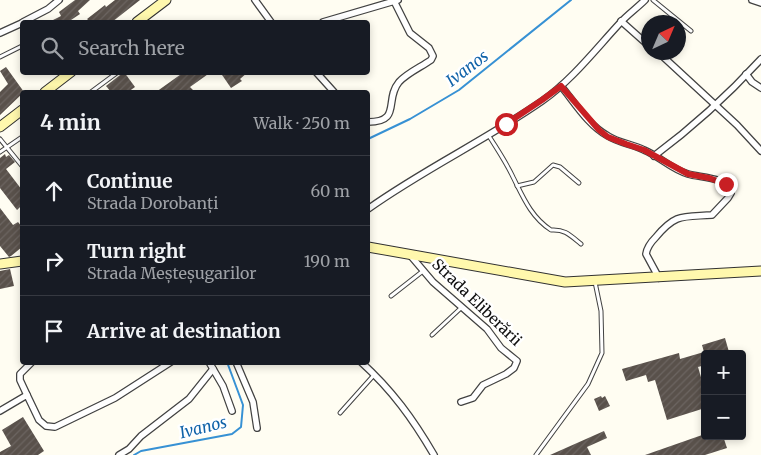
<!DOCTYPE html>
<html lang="en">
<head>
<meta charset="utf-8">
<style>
  body { margin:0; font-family:Merriweather,serif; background:#20242c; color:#f1f3f6 }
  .controls { position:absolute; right:15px; bottom:15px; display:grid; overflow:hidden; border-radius:5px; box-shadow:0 2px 8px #0003 }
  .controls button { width:45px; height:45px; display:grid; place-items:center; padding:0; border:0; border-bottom:1px solid #363941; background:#171b24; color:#f1f3f6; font:25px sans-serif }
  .compass { position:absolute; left:641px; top:15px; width:45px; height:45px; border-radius:50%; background:#171b24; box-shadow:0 2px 8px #0003; rotate:44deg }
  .stop { position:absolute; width:15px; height:15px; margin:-11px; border:4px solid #c81f23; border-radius:50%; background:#fff }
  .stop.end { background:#c81f23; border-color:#fff; box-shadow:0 1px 5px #0008 }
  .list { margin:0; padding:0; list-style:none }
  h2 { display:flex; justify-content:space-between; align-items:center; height:65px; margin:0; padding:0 20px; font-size:21px }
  h2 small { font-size:16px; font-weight:400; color:#9ea1a6 }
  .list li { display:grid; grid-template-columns:32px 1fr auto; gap:15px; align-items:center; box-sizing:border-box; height:70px; padding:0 20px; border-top:1px solid #363941 }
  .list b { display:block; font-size:19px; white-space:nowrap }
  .list p { margin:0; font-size:16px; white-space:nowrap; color:#9ea1a6 }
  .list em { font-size:16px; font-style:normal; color:#9ea1a6 }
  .icon { flex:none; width:28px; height:28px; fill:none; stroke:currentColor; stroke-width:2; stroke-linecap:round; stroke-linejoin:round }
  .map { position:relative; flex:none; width:761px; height:455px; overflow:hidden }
  .search { position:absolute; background:#171b24; box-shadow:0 2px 8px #0003; left:20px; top:20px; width:350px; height:55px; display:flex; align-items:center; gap:12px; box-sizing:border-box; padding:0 18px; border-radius:5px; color:#9ea1a6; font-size:19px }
  .panel { position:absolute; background:#171b24; box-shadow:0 2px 8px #0003; left:20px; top:90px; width:350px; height:275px; border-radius:5px }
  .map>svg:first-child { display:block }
</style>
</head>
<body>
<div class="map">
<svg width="761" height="455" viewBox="0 0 761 455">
  <defs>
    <pattern id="building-hatch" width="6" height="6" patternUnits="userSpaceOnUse" patternTransform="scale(1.25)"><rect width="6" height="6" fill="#59514b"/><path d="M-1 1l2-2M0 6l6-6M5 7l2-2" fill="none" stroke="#6c6561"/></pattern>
  </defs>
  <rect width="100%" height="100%" fill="#fffdf2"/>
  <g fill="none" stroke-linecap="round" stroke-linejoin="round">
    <g stroke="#3791d4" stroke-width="2">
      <path d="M 368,139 L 410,119 L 459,90 L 571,0"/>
      <path d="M 134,455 L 141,451 L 232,434 L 241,427 L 243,405 L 227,362"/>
    </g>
  </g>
  <g fill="url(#building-hatch)">
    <path d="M 75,0 L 90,0 L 78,11 L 80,14 L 68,22 L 49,22 L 61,16 L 59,12 Z"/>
    <path d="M 115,0 L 140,0 L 112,22 L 90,22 L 87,19 L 105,5 L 106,7 Z"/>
    <path d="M 6,67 L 24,92 L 0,115 L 0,92 L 8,84 L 0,71 Z"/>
    <path d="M 124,72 L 135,87 L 128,92 L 111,92 L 106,86 Z"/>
    <path d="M 184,72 L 211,72 L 190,87 L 193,90 L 189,92 L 156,92 Z"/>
    <path d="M 220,72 L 248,72 L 240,79 L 242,81 L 231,88 Z"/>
    <path d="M 5,154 L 6,157 L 9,155 L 15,162 L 6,169 L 22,190 L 22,205 L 17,210 L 0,188 L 0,158 Z"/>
    <path d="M 0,208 L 13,225 L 18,222 L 22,227 L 22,247 L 11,256 L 9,257 L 0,246 Z"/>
    <path d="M 10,269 L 14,286 L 0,289 L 0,271 Z"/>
    <path d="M 725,338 L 729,352 L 705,354 L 705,365 L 698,367 L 705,391 L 705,408 L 667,420 L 655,380 L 648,382 L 646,375 L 626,381 L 622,369 L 679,353 L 680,359 L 704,352 L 702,345 Z"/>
    <path d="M 601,396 L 602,398 L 605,396 L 610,406 L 599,411 L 594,399 Z"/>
    <path d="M 23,417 L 44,451 L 38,455 L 0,455 L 0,452 L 11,446 L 2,430 Z"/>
    <path d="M 604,431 L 607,438 L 587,447 L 591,455 L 550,455 Z"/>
    <path d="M 705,434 L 705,436 L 723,436 L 727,448 L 705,455 L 645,455 Z"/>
  </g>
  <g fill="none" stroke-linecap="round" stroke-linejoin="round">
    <g stroke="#424242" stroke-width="5">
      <g id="lane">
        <path d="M 653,0 L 691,31"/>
        <path d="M 0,57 L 22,46"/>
        <path d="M 91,92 L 118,72"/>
        <path d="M 489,136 C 497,149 506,162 513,177 C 523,197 531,217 551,230 C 565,229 570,235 581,244"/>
        <path d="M 0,139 L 22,166"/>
        <path d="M 0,152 L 22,137"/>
        <path d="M 517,186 L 534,182 L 553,165 L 560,167 L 579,183"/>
        <path d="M 391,296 L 423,271"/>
        <path d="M 432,335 L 462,307"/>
        <path d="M 340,413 L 374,375"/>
        <path d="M 536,455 L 588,384 L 602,353 L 601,311 L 595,282"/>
      </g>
    </g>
    <g stroke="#424242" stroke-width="8">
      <g id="street">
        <path d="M 255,0 L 271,22"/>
        <path d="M 752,0 L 761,3"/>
        <path d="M 621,21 L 648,45"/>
        <path d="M 23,22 L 48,9 L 59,0"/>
        <path d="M 323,22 L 398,0"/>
        <path d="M 0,33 L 22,23"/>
        <path d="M 658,52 L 737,125 L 761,151"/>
        <path d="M 316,72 L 334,92"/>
        <path d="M 746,74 L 752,82 L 761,88"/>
        <path d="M 561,86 C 575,103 588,125 608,136 C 619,143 632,144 644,150 C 659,156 671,169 688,174 C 701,178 726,176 731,193 L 728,198 L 712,215 C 683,217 676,213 656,237 C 651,242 647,247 646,254 L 659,278"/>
        <path d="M 368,122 C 402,122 384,100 399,82 C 407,73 421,67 431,60 L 433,56 L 429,48 L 410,33 L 394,1"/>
        <path d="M 654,156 C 693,127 729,94 761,59"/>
        <path d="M 368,209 C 424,169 486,140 542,101 C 572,80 595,50 620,23 C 627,15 637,8 645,0"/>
        <path d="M 410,255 L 433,282 L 487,329 L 501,348 L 517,361 L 514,368 L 506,374 L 483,385 L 473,398 L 461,402"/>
        <path d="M 209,362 L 223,386 L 232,411"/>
        <path d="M 236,362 L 253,402 L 257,428"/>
        <path d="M 361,362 C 392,390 413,419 434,455"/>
        <path d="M 27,395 L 20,380 L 20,374 L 32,362"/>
        <path d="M 0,411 L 27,395 L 39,420 L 46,426 L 55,427 L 115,398 L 171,362"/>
        <path d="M 119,455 L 129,449 L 141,436 L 189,399 L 213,369"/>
      </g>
    </g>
    <g stroke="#313131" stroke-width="11">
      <g id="secondary">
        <path d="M 137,22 L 166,0"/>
        <path d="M 45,92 L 71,72"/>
        <path d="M 0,127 L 22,110"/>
        <path d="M 368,247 L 565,282 L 761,271"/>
        <path d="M 0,264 L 22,261"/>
      </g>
    </g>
    <use href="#lane" stroke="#fff" stroke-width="3"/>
    <use href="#street" stroke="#fff" stroke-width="5.5"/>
    <use href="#secondary" stroke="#fff8ad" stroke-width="9"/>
  </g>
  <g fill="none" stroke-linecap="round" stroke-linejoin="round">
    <path stroke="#c81f23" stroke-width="6" d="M 506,124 L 542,100 L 561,86 L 599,130 L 608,137 L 626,144 L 644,150 L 688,174 L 709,178 L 726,184"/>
  </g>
  <g text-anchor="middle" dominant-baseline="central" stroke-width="5" stroke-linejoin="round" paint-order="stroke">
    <g font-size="15" fill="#0f0f0f" stroke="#fff">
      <text transform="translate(477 302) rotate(44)">Strada Eliberării</text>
    </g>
    <g font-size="16" font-style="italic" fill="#1163a9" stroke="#fff">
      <text transform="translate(467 68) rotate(-37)">Ivanos</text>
      <text transform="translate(203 427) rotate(-14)">Ivanos</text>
    </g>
  </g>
</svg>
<div class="controls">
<button>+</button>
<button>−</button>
</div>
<svg class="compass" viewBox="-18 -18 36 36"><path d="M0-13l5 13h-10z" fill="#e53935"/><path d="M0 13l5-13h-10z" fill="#9ea1a6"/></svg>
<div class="stop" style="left:506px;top:124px"></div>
<div class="stop end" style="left:726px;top:184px"></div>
<div class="search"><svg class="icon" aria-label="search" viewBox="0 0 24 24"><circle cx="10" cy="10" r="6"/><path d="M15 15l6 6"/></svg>Search here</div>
<section class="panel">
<h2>4 min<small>Walk · 250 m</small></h2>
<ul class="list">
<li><svg class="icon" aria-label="ahead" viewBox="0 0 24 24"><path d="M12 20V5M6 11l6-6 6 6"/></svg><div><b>Continue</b><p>Strada Dorobanți</p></div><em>60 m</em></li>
<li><svg class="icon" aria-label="right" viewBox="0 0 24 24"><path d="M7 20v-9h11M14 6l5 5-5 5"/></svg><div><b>Turn right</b><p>Strada Meșteșugarilor</p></div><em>190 m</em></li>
<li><svg class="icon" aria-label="arrive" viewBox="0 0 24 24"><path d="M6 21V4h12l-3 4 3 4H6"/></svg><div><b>Arrive at destination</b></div></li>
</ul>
</section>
</div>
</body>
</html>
